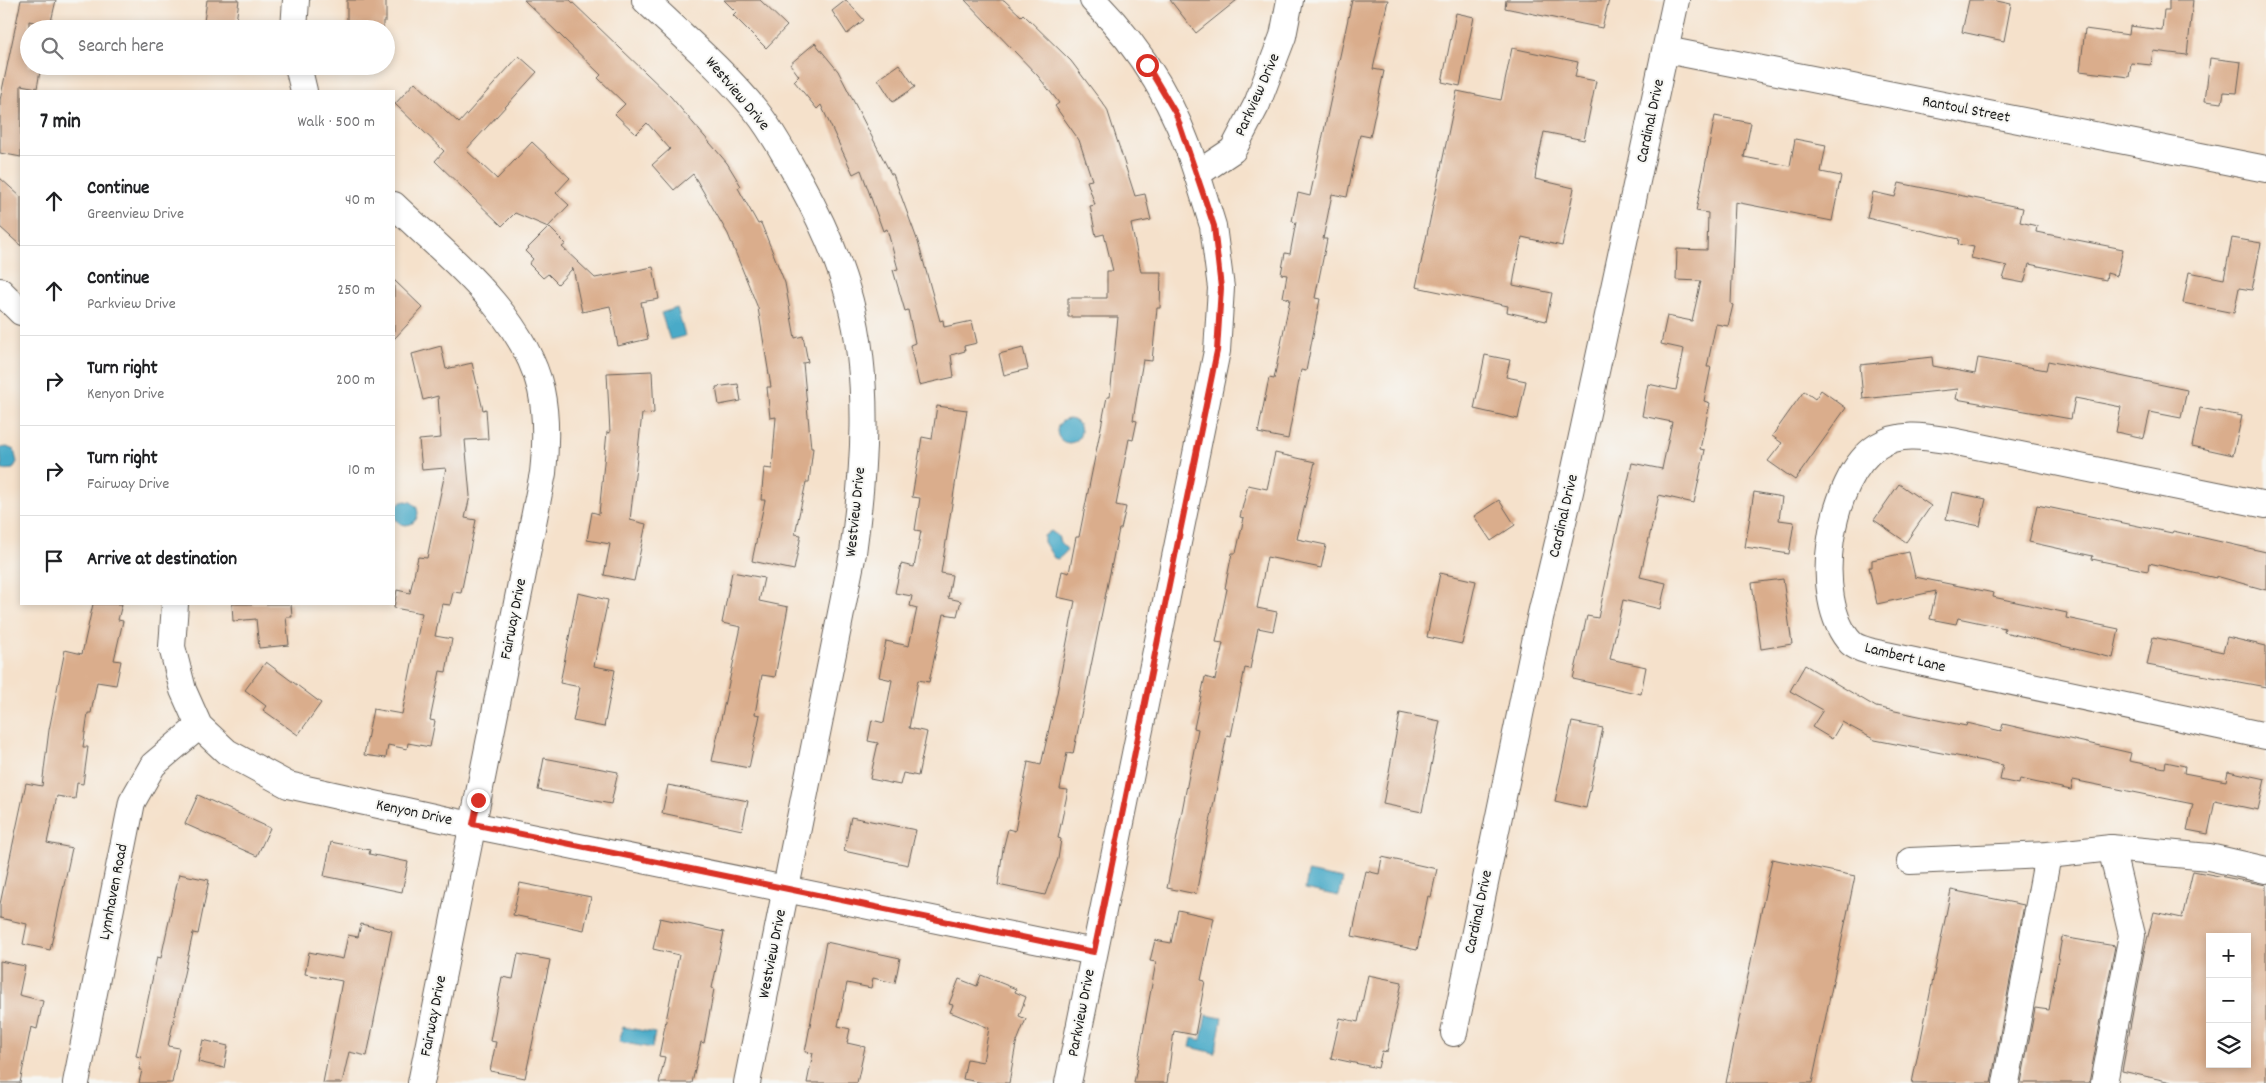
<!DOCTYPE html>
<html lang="en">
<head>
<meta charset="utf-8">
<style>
  body { margin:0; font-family:Dekko,sans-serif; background:#f6f6f6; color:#202124 }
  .controls { position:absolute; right:15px; bottom:15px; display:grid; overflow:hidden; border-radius:0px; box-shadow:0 2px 8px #0003 }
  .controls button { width:45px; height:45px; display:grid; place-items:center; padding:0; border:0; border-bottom:1px solid #e0e0e0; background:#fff; color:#202124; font:25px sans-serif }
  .stop { position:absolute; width:15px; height:15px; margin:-11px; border:4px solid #d93025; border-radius:50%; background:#fff }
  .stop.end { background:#d93025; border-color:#fff; box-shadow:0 1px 5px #0008 }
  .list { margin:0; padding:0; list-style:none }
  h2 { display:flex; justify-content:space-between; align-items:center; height:65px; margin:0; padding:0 20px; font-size:21px }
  h2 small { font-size:16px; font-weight:400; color:#757577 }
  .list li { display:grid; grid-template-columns:32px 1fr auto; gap:15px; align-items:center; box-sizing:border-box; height:90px; padding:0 20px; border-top:1px solid #e0e0e0 }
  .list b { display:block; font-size:19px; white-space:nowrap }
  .list p { margin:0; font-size:16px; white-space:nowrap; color:#757577 }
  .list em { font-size:16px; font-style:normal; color:#757577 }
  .icon { flex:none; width:28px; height:28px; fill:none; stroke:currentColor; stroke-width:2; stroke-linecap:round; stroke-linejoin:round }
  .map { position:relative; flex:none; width:2266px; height:1083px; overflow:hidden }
  .search { position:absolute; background:#fff; box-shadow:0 2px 8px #0003; left:20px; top:20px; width:375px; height:55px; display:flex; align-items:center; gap:12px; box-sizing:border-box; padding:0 18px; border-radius:28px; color:#757577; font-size:19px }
  .panel { position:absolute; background:#fff; box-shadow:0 2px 8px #0003; left:20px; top:90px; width:375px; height:515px; border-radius:0px }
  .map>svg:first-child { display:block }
</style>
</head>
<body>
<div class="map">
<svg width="2266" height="1083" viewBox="0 0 2266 1083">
  <rect width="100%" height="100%" fill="#f6f6f2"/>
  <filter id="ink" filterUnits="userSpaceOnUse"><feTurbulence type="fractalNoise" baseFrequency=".02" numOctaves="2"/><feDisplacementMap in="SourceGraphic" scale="10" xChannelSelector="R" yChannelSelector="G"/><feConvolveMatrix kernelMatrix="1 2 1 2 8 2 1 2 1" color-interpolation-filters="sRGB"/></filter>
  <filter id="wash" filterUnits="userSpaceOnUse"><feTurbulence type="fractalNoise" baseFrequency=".0096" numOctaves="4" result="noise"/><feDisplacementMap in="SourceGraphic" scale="20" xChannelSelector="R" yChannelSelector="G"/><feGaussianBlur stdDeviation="1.12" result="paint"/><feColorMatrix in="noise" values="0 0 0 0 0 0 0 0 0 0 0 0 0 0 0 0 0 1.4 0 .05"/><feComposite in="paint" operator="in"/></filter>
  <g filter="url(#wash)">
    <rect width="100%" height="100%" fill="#f5e1cb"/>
    <g fill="#48aac8" stroke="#326372">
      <path d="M 677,308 L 685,336 L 670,340 L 661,313 Z"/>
      <circle cx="1069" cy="431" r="12"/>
      <path d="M 7,447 L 14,450 L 17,462 L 13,469 L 2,470 L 0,448 Z"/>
      <circle cx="406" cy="513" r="12"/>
      <path d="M 1051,531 L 1058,536 L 1060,542 L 1067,549 L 1065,553 L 1058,559 L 1054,558 L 1044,542 L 1044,536 Z"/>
      <path d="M 1308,872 L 1343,879 L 1339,896 L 1305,889 Z"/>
      <path d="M 1206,1015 L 1222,1018 L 1215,1053 L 1190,1047 L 1192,1038 L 1201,1040 Z"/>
      <path d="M 623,1027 L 655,1033 L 652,1048 L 619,1042 Z"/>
    </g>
    <g id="blocks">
      <g fill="#daad8c" fill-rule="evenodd">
        <path d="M 21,0 L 56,0 L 50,26 L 29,21 L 29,66 L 41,66 L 37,88 L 21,85 L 21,157 L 0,153 L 0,100 Z"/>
        <path d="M 207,0 L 239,0 L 235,29 L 203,29 Z"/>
        <path d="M 347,0 L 386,0 L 386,21 L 383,21 L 383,29 L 347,29 Z"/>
        <path d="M 524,0 L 570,0 L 671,97 L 727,163 L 741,186 L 738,188 L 758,224 L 761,223 L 785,283 L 795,338 L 803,336 L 808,362 L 803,363 L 811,448 L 813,448 L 809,482 L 806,482 L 795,534 L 801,535 L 794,570 L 752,561 L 765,500 L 761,500 L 764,468 L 772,469 L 776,417 L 770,418 L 767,387 L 771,387 L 758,308 L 728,234 L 693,174 L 674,190 L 652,165 L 670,149 L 647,123 L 636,134 L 615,114 L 625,104 L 598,78 L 601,75 Z"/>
        <path d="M 724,0 L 760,0 L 787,26 L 766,48 L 733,15 L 736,12 Z"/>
        <path d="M 846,0 L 864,20 L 847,34 L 832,11 Z"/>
        <path d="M 965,0 L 1004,0 L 1021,16 L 1023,14 L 1071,61 L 1107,109 L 1135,196 L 1145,194 L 1151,220 L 1131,224 L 1141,272 L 1161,272 L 1160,308 L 1157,308 L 1152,361 L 1143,360 L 1133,420 L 1137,421 L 1133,440 L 1129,439 L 1116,505 L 1126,507 L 1121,529 L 1119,529 L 1073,754 L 1067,753 L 1060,789 L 1068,790 L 1058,838 L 1061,839 L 1058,859 L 1045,895 L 998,885 L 1003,849 L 1008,829 L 1015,831 L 1028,762 L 1041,765 L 1057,693 L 1075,601 L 1057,597 L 1062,571 L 1069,573 L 1076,537 L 1079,537 L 1107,397 L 1110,397 L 1118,317 L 1068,317 L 1068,298 L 1107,298 L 1107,271 L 1113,271 L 1104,234 L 1096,236 L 1090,206 L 1095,205 L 1087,181 L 1092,180 L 1079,140 L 1055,106 L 1059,103 L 1038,76 Z"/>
        <path d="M 1170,0 L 1237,0 L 1196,33 Z"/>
        <path d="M 1352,0 L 1388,0 L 1373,69 L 1384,71 L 1370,137 L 1360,135 L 1347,197 L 1332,194 L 1323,239 L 1327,239 L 1315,298 L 1320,299 L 1306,371 L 1301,370 L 1288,439 L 1258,433 L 1269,378 L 1274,379 L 1290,299 L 1283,297 L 1287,275 L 1281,274 L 1285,253 L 1290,254 L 1296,222 L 1292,221 L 1298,193 L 1310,196 Z"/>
        <path d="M 1506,0 L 1609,0 L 1602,28 L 1505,8 Z"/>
        <path d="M 1969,0 L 1992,0 L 2011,4 L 2004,41 L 1962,32 Z"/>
        <path d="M 2169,0 L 2193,0 L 2187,55 L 2153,51 L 2151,65 L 2131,63 L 2129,77 L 2080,71 L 2085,29 L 2129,35 L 2130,26 L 2162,30 L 2164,10 L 2169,10 Z"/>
        <path d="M 1456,13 L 1474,17 L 1460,86 L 1442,82 Z"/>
        <path d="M 815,43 L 838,71 L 891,174 L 893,174 L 918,242 L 940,321 L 943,320 L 944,327 L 972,321 L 977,343 L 964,346 L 965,351 L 951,355 L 954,377 L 919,385 L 910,345 L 915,343 L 908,310 L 905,311 L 893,270 L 898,269 L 887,229 L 883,231 L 861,170 L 853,174 L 821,105 L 817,109 L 794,81 L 799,76 L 790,64 Z"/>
        <path d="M 1512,48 L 1578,62 L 1575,77 L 1596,81 L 1584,140 L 1544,132 L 1537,165 L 1535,179 L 1574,188 L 1562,246 L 1522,237 L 1515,272 L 1513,285 L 1552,293 L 1546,321 L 1507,312 L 1508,306 L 1416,287 L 1457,91 L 1501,100 Z"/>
        <path d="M 519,56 L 537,72 L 466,150 L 497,179 L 532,142 L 570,178 L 556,193 L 569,205 L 548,227 L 515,213 L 502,226 L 435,161 L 444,151 L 395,104 L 415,82 L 459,123 Z"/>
        <path d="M 2210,58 L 2241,62 L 2237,93 L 2224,92 L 2222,103 L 2205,101 Z"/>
        <path d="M 899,64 L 915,87 L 893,102 L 878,79 Z"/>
        <path d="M 1715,116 L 1751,123 L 1744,157 L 1790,166 L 1795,139 L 1826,145 L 1821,172 L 1841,176 L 1832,221 L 1735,202 L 1731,304 L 1733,305 L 1728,326 L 1716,324 L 1707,367 L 1711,367 L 1704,401 L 1710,403 L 1700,449 L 1705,450 L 1694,503 L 1659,495 L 1640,577 L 1666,583 L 1660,609 L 1623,600 L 1610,659 L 1646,667 L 1641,694 L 1573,679 L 1587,616 L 1598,618 L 1632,463 L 1662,469 L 1672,422 L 1642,416 L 1648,384 L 1676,390 L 1684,349 L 1661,344 L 1667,316 L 1692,321 L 1701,281 L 1676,280 L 1677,249 L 1707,250 L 1708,213 L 1696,211 Z"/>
        <path d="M 0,178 L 21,197 L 21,246 L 0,227 Z"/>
        <path d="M 1899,183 L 2023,208 L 2020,222 L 2037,226 L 2036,232 L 2123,249 L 2117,276 L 2107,273 L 2106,280 L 2029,264 L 2024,283 L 2003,279 L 2007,266 L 1971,258 L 1974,247 L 1958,244 L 1959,239 L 1867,218 L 1873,192 L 1895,197 Z"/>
        <path d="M 549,227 L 566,244 L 562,247 L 595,278 L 653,267 L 659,299 L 641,302 L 648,339 L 618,346 L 610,306 L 582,312 L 573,268 L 558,284 L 548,274 L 543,278 L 529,264 L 533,259 L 525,251 Z"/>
        <path d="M 2232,238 L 2261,243 L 2252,290 L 2239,288 L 2234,313 L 2183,303 L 2189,272 L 2224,279 Z"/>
        <path d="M 394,280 L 423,308 L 394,339 Z"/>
        <path d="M 441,346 L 446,369 L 472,363 L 483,410 L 486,409 L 488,439 L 465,440 L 470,496 L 465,518 L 476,520 L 461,593 L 453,592 L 450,605 L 442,604 L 435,636 L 452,639 L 446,672 L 440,671 L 430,720 L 435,721 L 430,747 L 408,743 L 407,749 L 388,745 L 386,758 L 364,755 L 373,709 L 402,714 L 422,613 L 394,608 L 397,590 L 410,593 L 418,557 L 427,558 L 446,468 L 422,470 L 419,440 L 441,438 L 438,396 L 423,400 L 412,354 Z"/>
        <path d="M 1023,348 L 1028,369 L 1004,375 L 999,354 Z"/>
        <path d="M 1485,355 L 1510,360 L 1506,377 L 1526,381 L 1518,419 L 1474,409 Z"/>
        <path d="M 1932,357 L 1933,366 L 1975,374 L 1978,358 L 2046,370 L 2048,361 L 2187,390 L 2181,418 L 2150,412 L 2144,438 L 2116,432 L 2121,407 L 2075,398 L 2071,419 L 1956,399 L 1958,389 L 1863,399 L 1860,365 Z"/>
        <path d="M 652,371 L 654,413 L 642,414 L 630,520 L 646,524 L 634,581 L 604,575 L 610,544 L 587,540 L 592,512 L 599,514 L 607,432 L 610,433 L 607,373 Z"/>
        <path d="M 738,384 L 741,401 L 719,405 L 716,387 Z"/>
        <path d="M 1821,390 L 1846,408 L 1795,480 L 1768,461 L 1782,443 L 1772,436 L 1804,391 L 1815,399 Z"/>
        <path d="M 937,406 L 967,410 L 941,573 L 952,575 L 948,598 L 961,601 L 957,616 L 944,614 L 929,682 L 918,680 L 909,728 L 927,732 L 918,776 L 903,773 L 900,785 L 870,779 L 878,743 L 868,741 L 872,720 L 884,723 L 892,680 L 879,677 L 886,641 L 909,646 L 917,608 L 910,606 L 912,596 L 895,593 L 901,564 L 914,567 L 921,531 L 915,530 L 920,498 L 912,497 L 922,437 L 932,439 Z"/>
        <path d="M 2200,408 L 2242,416 L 2233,455 L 2192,446 Z"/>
        <path d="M 1275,453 L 1315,462 L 1297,539 L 1326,545 L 1321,568 L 1267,557 L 1257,608 L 1277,612 L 1273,631 L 1258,628 L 1250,669 L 1245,668 L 1231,736 L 1227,735 L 1196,894 L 1167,888 L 1198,729 L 1194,728 L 1205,677 L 1215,680 L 1223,643 L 1216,642 L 1227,589 L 1225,588 L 1232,553 L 1236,553 L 1244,518 L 1240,517 L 1248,485 L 1267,489 Z"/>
        <path d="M 1899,484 L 1931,506 L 1906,542 L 1874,520 Z"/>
        <path d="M 1754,492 L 1782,497 L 1779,520 L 1794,522 L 1789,554 L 1745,547 Z"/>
        <path d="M 1952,492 L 1986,499 L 1980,526 L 1946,519 Z"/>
        <path d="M 1499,500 L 1515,525 L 1491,541 L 1474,516 Z"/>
        <path d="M 2037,505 L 2172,533 L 2173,531 L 2266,552 L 2266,590 L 2216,576 L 2216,578 L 2149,563 L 2148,571 L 2092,559 L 2093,556 L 2029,542 Z"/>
        <path d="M 1909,552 L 1915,577 L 1994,593 L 1993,597 L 2067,613 L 2066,618 L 2119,629 L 2113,658 L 2004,632 L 2005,628 L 1958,618 L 1956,624 L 1930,619 L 1936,591 L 1877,604 L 1869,567 L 1872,567 L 1872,560 Z"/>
        <path d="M 732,572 L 764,578 L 759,601 L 788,607 L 775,677 L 762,675 L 755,714 L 760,715 L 749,768 L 712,761 L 741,627 L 722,623 Z"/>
        <path d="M 1440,573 L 1476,581 L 1462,644 L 1427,637 Z"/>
        <path d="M 1783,579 L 1792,644 L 1761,649 L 1752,583 Z"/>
        <path d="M 578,593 L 608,600 L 594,666 L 615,670 L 604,727 L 573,721 L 580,687 L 560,683 Z"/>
        <path d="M 93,604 L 122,604 L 118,620 L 123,621 L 114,660 L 121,661 L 116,685 L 97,682 L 91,713 L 88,713 L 83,747 L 88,747 L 83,784 L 77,783 L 75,799 L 57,796 L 47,843 L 72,848 L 50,950 L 23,944 L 27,924 L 0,918 L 0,904 L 26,783 L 42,786 L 49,730 L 65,650 L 82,654 Z"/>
        <path d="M 232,604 L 291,604 L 292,617 L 286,617 L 289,645 L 259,648 L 256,619 L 233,621 Z"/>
        <path d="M 2153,637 L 2223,652 L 2227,637 L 2266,646 L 2266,687 L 2147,665 Z"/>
        <path d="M 266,662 L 321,703 L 298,735 L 263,710 L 266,706 L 245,690 Z"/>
        <path d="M 1805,665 L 1876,707 L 1966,726 L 1967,723 L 2001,731 L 2003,724 L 2131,753 L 2129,761 L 2165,768 L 2166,762 L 2185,766 L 2184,773 L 2226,781 L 2228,771 L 2265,779 L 2258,810 L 2215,801 L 2208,834 L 2187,830 L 2193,804 L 2073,780 L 2071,790 L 2020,779 L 2019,784 L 2000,780 L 2003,765 L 1875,740 L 1842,722 L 1832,739 L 1812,727 L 1823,710 L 1790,691 Z"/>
        <path d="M 1400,713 L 1440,721 L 1422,812 L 1383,804 Z"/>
        <path d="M 1572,722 L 1603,728 L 1586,808 L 1555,801 Z"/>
        <path d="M 544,758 L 618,772 L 611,804 L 538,790 Z"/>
        <path d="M 668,785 L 748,801 L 742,830 L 662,813 Z"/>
        <path d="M 198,795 L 270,828 L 257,856 L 185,824 Z"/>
        <path d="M 851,817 L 916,830 L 908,865 L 844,851 Z"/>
        <path d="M 331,842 L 370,850 L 369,854 L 408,862 L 402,892 L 324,876 Z"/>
        <path d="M 1382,857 L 1437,869 L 1431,897 L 1428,896 L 1417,950 L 1352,936 L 1366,871 L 1379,874 Z"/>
        <path d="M 1772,859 L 1855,876 L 1812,1083 L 1726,1083 Z"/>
        <path d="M 2193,871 L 2266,885 L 2266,1083 L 2176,1083 L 2122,1071 L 2144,952 L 2154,912 L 2182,918 ZM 2210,937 L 2247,937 L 2247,1064 L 2210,1064 Z"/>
        <path d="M 179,874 L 209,880 L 198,934 L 193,933 L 168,1046 L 179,1048 L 172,1083 L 139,1083 L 142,1070 L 139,1070 L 141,1057 L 136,1056 L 157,957 L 161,958 Z"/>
        <path d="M 520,883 L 591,897 L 584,930 L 513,915 Z"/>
        <path d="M 1951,890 L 2024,905 L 1991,1083 L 1912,1083 Z"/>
        <path d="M 1178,910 L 1214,918 L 1201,980 L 1205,981 L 1195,1035 L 1174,1031 L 1167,1083 L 1134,1083 L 1156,962 L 1150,961 L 1155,940 L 1171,943 Z"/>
        <path d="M 660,918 L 724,932 L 712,988 L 714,989 L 704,1043 L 701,1042 L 692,1083 L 659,1083 L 665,1057 L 659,1056 L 679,955 L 653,949 Z"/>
        <path d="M 361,924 L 392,931 L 367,1056 L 349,1052 L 342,1083 L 323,1083 L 342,981 L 305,974 L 309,952 L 343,959 L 348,935 L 358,937 Z"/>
        <path d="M 2062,937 L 2115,946 L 2089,1083 L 2021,1083 L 2035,1008 L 2049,1010 Z"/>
        <path d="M 826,942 L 900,958 L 895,983 L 873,978 L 871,988 L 847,983 L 838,1026 L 850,1029 L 847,1043 L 865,1047 L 857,1083 L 807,1083 L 813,1053 L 805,1052 Z"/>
        <path d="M 518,954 L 550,960 L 525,1078 L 490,1071 L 496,1042 L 490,1041 L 502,977 L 513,979 Z"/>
        <path d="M 0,961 L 25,966 L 19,995 L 43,1001 L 37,1029 L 31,1027 L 20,1083 L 0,1083 Z"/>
        <path d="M 981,975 L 1016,989 L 1015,992 L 1026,997 L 1019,1016 L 1026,1019 L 1016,1044 L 1009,1083 L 984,1083 L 963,1079 L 967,1059 L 983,1062 L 989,1028 L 950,1012 L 953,1005 L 949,1004 L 959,979 L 977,986 Z"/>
        <path d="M 1368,975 L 1402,982 L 1387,1052 L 1382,1051 L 1378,1068 L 1331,1058 L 1340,1018 L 1358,1022 Z"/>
        <path d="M 203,1040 L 228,1046 L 224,1068 L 198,1062 Z"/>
      </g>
    </g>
  </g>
  <g filter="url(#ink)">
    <use href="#blocks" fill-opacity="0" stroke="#686159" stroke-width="1"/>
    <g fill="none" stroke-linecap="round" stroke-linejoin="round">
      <g stroke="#686159" stroke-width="28">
        <g id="minor">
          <path d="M 645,0 C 684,37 724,71 757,112 C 773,132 786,157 799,180 C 820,218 839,259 850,301 C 871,382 864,471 853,553 L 747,1083"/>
          <path d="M 1093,0 C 1143,50 1177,107 1197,174"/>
          <path d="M 294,29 L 296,0"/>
          <path d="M 1666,50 L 2266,169"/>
          <path d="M 298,66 L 304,91"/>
          <path d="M 394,205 C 446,255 524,315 541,390 C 547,418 546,445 543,473 L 421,1083"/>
          <path d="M 0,291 L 21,312"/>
          <path d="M 2266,505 L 1952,441 C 1927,437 1901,431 1878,446 C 1829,477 1810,600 1851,643 C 1856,648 1866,650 1872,652 L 2266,736"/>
          <path d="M 175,604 L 172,647 L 183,690 L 199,726 L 227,752 L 288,785 L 447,820 L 1094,952"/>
          <path d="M 1910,861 L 2048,855 L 2111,848 L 2209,857 L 2266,870"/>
          <path d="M 1454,1033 L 1540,618 L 1570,492 L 1676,0"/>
          <path d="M 76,1083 L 132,802 L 153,765 L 199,726"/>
          <path d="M 1068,1083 L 1217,351 L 1221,288 L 1213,226 L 1197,174 L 1233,150 L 1257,104 L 1283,36 L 1290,0"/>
          <path d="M 2006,1083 L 2048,855"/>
          <path d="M 2104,1083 L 2132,935 L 2111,848"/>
        </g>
      </g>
      <use href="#minor" stroke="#fff" stroke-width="26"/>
    </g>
  </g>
  <g fill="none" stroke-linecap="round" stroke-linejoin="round" filter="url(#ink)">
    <path stroke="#d93025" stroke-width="6" d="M 478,800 L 473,824 L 1094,952 L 1217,351 L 1221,288 L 1214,226 L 1176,114 L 1147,65"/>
  </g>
  <g text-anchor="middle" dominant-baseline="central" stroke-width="4" stroke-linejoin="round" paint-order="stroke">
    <g font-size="16" fill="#1c1c1c" stroke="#f6f6f2">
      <text transform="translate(737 94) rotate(50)">Westview Drive</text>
      <text transform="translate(1258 95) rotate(-66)">Parkview Drive</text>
      <text transform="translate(1966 110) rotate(11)">Rantoul Street</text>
      <text transform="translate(1651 121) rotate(-78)">Cardinal Drive</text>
      <text transform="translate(856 512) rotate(-84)">Westview Drive</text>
      <text transform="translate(1564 516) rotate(-77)">Cardinal Drive</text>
      <text transform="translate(514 619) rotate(-79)">Fairway Drive</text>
      <text transform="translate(1905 658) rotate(14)">Lambert Lane</text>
      <text transform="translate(414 813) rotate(12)">Kenyon Drive</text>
      <text transform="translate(114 892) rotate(-79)">Lynnhaven Road</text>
      <text transform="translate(1479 912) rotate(-78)">Cardinal Drive</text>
      <text transform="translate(773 954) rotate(-79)">Westview Drive</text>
      <text transform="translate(1082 1013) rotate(-79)">Parkview Drive</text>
      <text transform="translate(434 1016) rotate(-79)">Fairway Drive</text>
    </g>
  </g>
</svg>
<div class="controls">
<button>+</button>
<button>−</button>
<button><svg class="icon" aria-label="layers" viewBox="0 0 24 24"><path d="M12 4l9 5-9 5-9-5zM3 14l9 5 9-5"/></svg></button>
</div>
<div class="stop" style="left:1147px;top:65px"></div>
<div class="stop end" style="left:478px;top:800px"></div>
<div class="search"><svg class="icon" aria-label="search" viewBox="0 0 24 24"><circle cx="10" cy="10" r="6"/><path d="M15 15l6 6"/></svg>Search here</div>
<section class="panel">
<h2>7 min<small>Walk · 500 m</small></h2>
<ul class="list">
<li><svg class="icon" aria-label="ahead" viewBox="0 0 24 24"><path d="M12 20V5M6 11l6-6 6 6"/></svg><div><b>Continue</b><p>Greenview Drive</p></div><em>40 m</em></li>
<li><svg class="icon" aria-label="ahead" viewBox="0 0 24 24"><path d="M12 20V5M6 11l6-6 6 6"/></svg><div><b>Continue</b><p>Parkview Drive</p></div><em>250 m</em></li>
<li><svg class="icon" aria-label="right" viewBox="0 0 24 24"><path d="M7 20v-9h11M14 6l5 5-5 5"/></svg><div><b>Turn right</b><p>Kenyon Drive</p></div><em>200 m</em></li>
<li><svg class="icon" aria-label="right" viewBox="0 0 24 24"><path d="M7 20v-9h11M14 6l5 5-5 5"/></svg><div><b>Turn right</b><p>Fairway Drive</p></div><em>10 m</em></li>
<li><svg class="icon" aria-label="arrive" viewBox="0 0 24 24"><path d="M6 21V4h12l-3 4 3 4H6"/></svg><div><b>Arrive at destination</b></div></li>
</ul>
</section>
</div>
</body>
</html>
